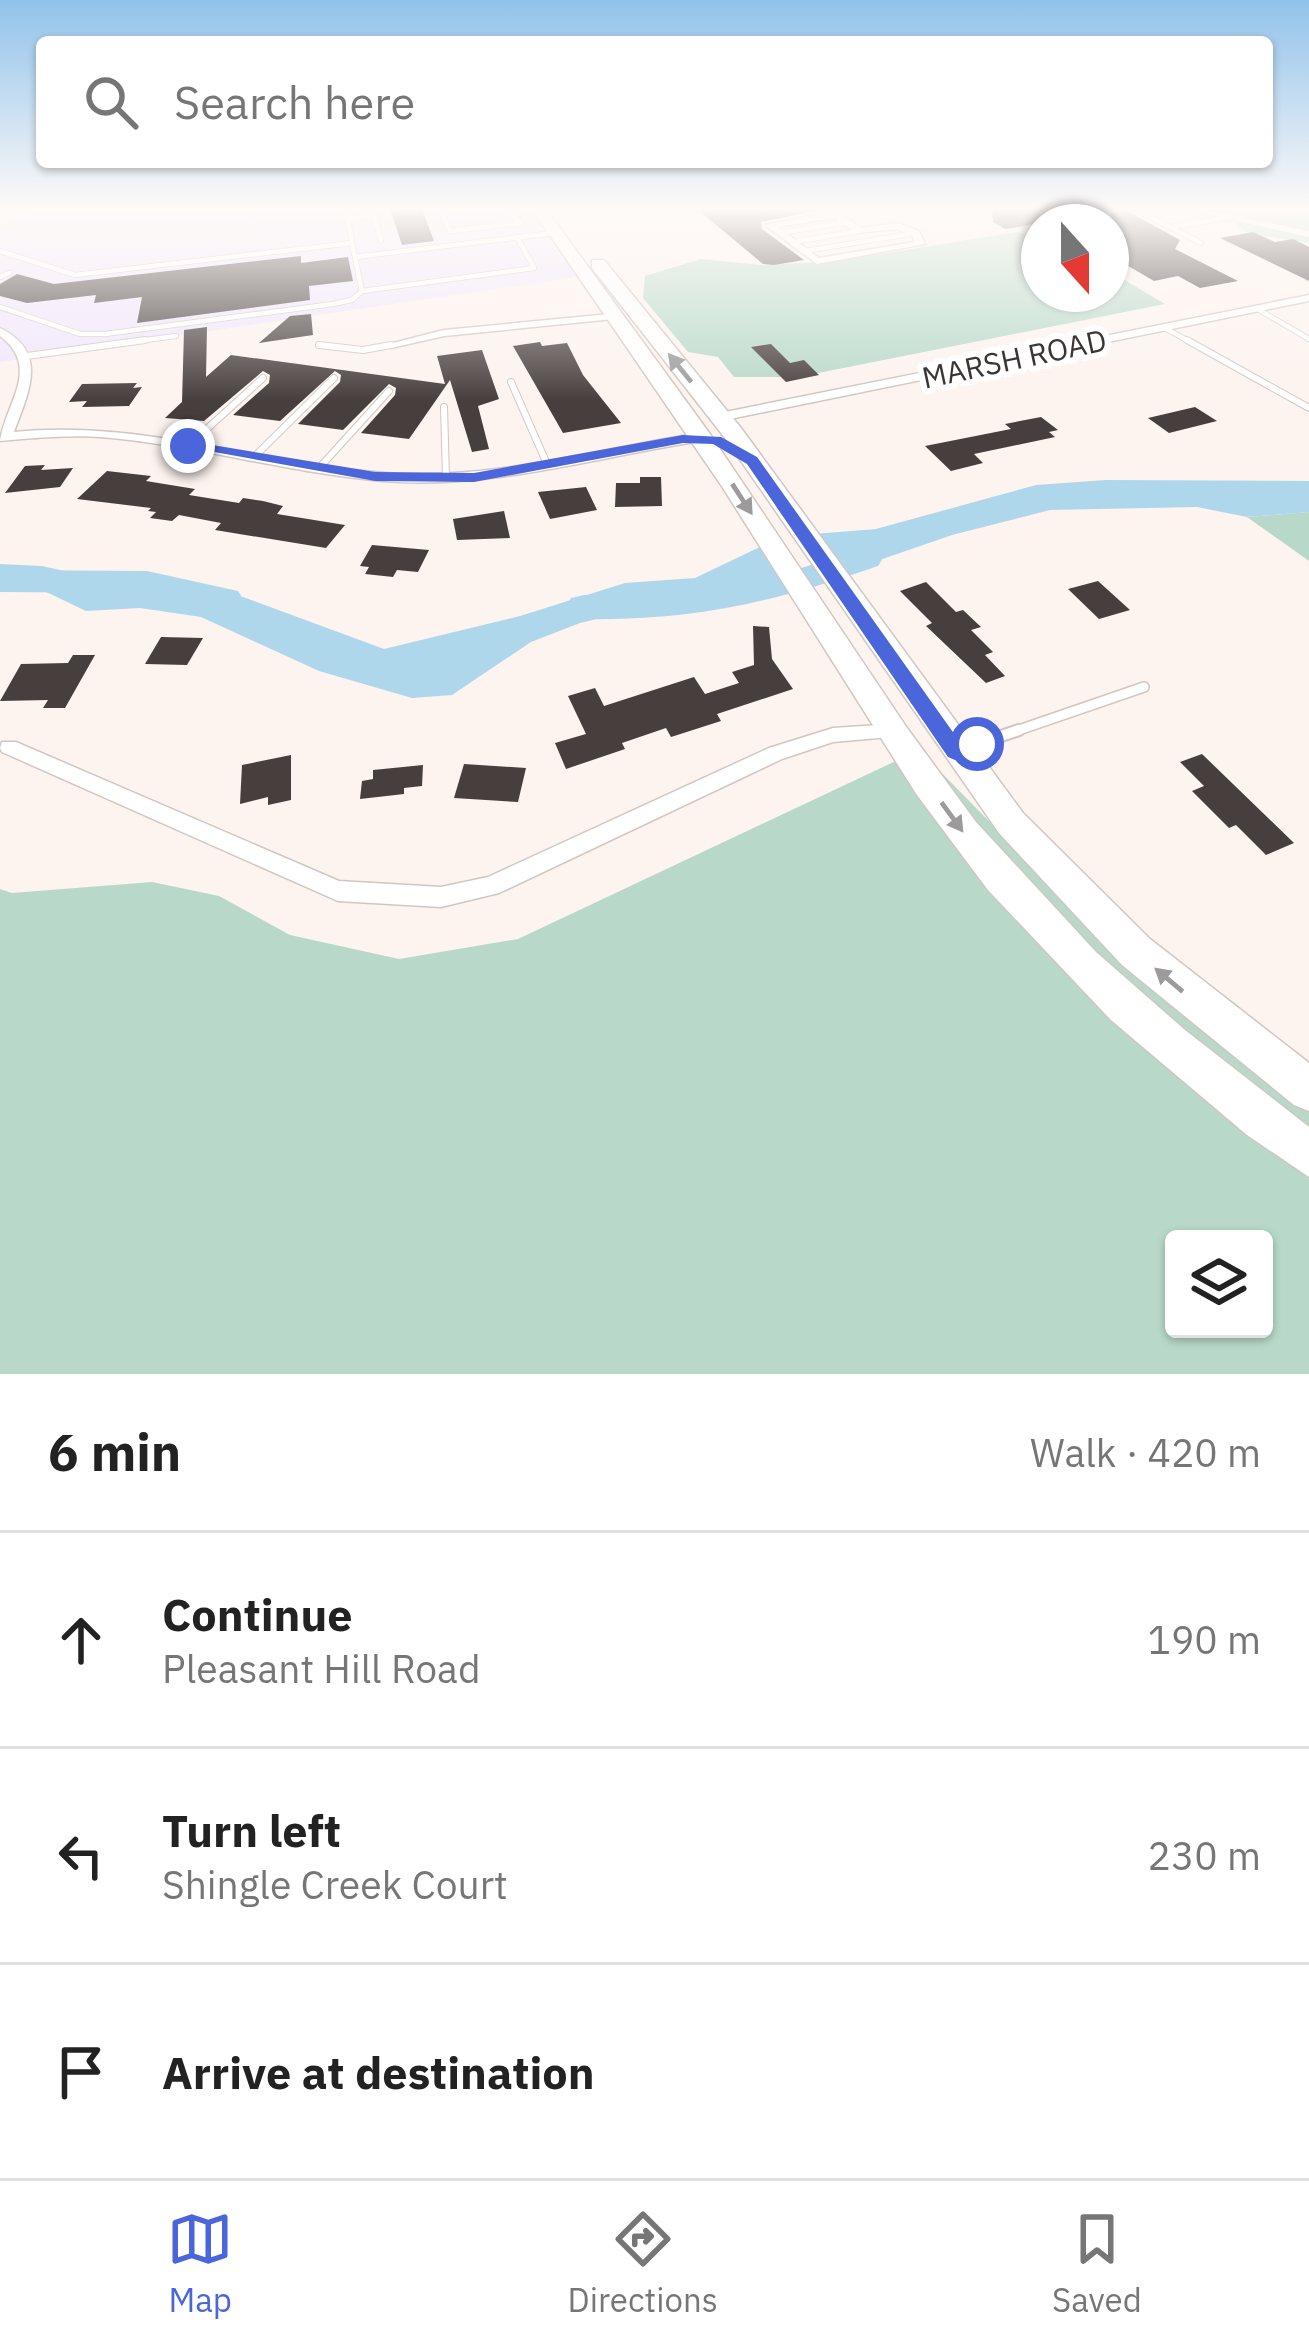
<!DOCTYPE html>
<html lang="en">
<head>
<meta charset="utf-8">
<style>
  body { margin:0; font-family:"IBM Plex Sans",sans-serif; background:#f6f6f6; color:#222 }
  .controls { position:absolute; right:36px; bottom:36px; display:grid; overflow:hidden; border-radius:12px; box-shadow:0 3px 9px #0004 }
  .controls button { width:108px; height:108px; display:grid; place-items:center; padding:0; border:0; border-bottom:3px solid #e0e0e0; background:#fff; color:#222; font:60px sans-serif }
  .compass { position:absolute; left:1021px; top:204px; width:108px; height:108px; border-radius:50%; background:#fff; box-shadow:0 3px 9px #0004; rotate:159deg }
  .stop { position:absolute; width:36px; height:36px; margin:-27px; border:9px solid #4b65da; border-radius:50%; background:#fff }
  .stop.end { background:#4b65da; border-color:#fff; box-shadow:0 3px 12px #0008 }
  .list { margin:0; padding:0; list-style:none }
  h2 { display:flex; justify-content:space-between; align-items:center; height:156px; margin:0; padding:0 48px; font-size:51px }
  h2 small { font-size:39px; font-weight:400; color:#767676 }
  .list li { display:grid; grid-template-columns:78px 1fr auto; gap:36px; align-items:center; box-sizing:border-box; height:216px; padding:0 48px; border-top:3px solid #e0e0e0 }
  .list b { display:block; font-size:45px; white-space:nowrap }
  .list p { margin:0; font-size:39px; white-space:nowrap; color:#767676 }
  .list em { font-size:39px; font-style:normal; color:#767676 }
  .icon { flex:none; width:66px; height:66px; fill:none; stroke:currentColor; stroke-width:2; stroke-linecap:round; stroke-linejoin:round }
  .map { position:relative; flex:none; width:1309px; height:1374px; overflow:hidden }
  .search { position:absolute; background:#fff; box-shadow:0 3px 9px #0004; left:36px; right:36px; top:36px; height:132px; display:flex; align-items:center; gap:30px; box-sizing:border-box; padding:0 42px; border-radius:12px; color:#767676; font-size:45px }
  .sheet { height:804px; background:#fff }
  nav { display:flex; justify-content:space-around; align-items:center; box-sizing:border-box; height:168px; border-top:3px solid #e0e0e0; background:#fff; font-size:33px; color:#767676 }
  nav a { display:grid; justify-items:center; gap:6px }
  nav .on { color:#4b65da }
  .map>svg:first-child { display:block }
</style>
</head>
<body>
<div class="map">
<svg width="1309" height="1374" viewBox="0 0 1309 1374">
  <rect width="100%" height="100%" fill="#fdf3ef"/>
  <path fill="#f0e7fd" d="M 43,209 L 533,209 L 577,277 L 0,362 L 0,225 Z"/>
  <g fill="#b8d9c9" fill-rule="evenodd">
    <path d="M 1197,209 L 1309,209 L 1309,243 L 1247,233 L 1226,215 Z"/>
    <path d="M 1016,232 L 1039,236 L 1039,294 L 1111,294 L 1111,272 L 1165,304 L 798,377 L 734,377 L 718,357 L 688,352 L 643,298 L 645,276 L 701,259 L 760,265 L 838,261 Z"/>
    <path d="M 1309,512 L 1309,561 L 1247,517 Z"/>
    <path d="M 900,759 L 1309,1173 L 1309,1374 L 0,1374 L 0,889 L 12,893 L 152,882 L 219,896 L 290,935 L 399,959 L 518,939 ZM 1174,1239 L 1264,1239 L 1264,1329 L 1174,1329 Z"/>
    <path d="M 929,760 L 1087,921 L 1309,1106 L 1309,1137 C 1165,1020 1033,917 929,760 Z"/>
  </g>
  <g fill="#afd7ec">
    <path d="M 1106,480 L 1309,481 L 1309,512 L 1247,517 L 1197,507 L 1050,510 L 952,535 L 842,573 L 814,534 L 876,529 L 1036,485 Z"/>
    <path d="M 762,546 L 787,584 L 710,592 L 580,623 L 531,642 L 452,695 L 412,698 L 319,671 L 201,617 L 140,608 L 86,611 L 42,590 L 0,590 L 0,564 L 42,566 L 117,583 L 243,597 L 384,649 L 520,616 L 625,583 L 695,578 Z"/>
  </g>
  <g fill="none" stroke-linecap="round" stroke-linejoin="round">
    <g fill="#afd7ec" fill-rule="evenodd">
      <path d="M 866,547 L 878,550 L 883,558 L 878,566 C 773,602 695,621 584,619 L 571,616 L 566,607 L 571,598 L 584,595 L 664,596 L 771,578 Z"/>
      <path d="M 0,570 L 147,571 L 238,591 L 243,599 L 238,607 L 225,611 L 147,593 L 0,592 Z"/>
    </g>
  </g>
  <g fill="#473f3e">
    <path d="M 390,209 L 422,209 L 434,241 L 402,245 Z"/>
    <path d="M 697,209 L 817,209 L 819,210 L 761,222 L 762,229 L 804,260 L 774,265 L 763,264 Z"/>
    <path d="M 992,209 L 1070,209 L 1071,219 L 1005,229 L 993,222 Z"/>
    <path d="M 1127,211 L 1180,240 L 1175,249 L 1238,281 L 1200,288 L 1178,276 L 1154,281 L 1111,256 L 1111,213 Z"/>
    <path d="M 1253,232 L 1275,242 L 1293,239 L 1309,247 L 1309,281 L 1220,238 Z"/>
    <path d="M 301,256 L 301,263 L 348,257 L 353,281 L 309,286 L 310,300 L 137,323 L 142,297 L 94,303 L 96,295 L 27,303 L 0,296 L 0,284 L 17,274 L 54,284 Z"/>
    <path d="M 311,314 L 313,335 L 259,343 L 290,316 Z"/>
    <path d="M 207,327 L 206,377 L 231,355 L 445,384 L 437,356 L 482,350 L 499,399 L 478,406 L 489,449 L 472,452 L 450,380 L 409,439 L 361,433 L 395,395 L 396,388 L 389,384 L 343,430 L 298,424 L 340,382 L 341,375 L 335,371 L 280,421 L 233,415 L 269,383 L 270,375 L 263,371 L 204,421 L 165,418 L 182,402 L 184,330 Z"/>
    <path d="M 540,342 L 542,346 L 567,343 L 583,375 L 621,423 L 563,433 L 513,346 Z"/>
    <path d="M 771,344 L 790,363 L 804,360 L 819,375 L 786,382 L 751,347 Z"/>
    <path d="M 137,383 L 133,388 L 142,387 L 129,406 L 82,407 L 87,401 L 69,402 L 82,384 Z"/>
    <path d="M 1195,407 L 1217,421 L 1169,433 L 1148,418 Z"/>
    <path d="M 1041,417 L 1058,430 L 1049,432 L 1055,437 L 974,454 L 983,463 L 951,471 L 925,446 L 1011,429 L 1005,424 Z"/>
    <path d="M 45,465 L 41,470 L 73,468 L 60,487 L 5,493 L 25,466 Z"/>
    <path d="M 107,471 L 151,476 L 146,481 L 195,489 L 189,495 L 239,503 L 243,498 L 263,501 L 283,506 L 277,514 L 345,525 L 326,548 L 215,530 L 221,523 L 179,515 L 172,521 L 150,518 L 156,512 L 148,511 L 151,508 L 77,499 Z"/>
    <path d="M 640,477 L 661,477 L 662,506 L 615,507 L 616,483 L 640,483 Z"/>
    <path d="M 586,487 L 597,510 L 550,519 L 538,492 Z"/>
    <path d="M 504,511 L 510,538 L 457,540 L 453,519 Z"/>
    <path d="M 372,545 L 429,550 L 418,572 L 397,570 L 393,577 L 365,574 L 369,567 L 360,566 Z"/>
    <path d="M 1098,581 L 1130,610 L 1099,619 L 1068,589 Z"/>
    <path d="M 926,582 L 956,612 L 963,610 L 981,627 L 971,630 L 993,652 L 985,655 L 1005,676 L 986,683 L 926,626 L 932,623 L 900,591 Z"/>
    <path d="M 753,626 L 769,627 L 772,659 L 793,689 L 717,714 L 721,721 L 671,737 L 666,728 L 622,743 L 625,749 L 566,769 L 555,743 L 586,734 L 568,696 L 595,688 L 604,706 L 694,677 L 705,694 L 739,683 L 732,672 L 754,665 Z"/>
    <path d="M 161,637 L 203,638 L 187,665 L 145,664 Z"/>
    <path d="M 73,655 L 95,655 L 65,708 L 43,708 L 48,700 L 0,701 L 21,664 L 68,663 Z"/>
    <path d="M 1202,754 L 1294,843 L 1266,855 L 1236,825 L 1229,828 L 1192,791 L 1204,786 L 1180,762 Z"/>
    <path d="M 291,755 L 291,800 L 268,805 L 268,797 L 240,804 L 242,765 Z"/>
    <path d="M 464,764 L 526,768 L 518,802 L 454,798 Z"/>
    <path d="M 423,765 L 422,786 L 404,788 L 404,794 L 360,799 L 362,781 L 373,779 L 373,770 Z"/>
  </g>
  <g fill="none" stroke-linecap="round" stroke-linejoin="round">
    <g stroke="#d0c7c2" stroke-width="6">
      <g id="service-far3">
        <path d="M 440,209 L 450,231 L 521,223 L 506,209"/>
        <path d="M 1134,209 L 1170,227"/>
        <path d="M 441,212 L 467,209"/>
        <path d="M 348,218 L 374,216 L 381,240"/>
        <path d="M 780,233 L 847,222"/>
        <path d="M 793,242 L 859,231"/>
        <path d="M 352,243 L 362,291 L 534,268 L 517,237"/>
        <path d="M 1201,243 L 1170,227 L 1232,217"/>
        <path d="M 0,251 L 75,275 L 352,243 L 346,209"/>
        <path d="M 805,251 L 916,233"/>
        <path d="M 355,257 L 554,233"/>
        <path d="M 0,277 L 9,273"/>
        <path d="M 0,307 L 80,334 L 105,334 L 333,304 L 352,300 L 362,291"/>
        <path d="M 1256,308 L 1309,339"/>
        <path d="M 1163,327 L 1192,343"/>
        <path d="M 123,343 L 176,336"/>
      </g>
    </g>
    <g stroke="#d0c7c2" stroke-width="8">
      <g id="service-far2">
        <path d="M 1187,340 L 1309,408"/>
        <path d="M 319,345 L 363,350 L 391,345"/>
        <path d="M 27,356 L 145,340"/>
        <path d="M 511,382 L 547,464"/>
        <path d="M 444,407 L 446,478"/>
        <path d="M 188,446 L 263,378"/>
        <path d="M 254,457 L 334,378"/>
        <path d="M 320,467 L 389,391"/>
      </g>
    </g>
    <g stroke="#d0c7c2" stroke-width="12">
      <path id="service-far1" d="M 1010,733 L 1144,687"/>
    </g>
    <g stroke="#d0c7c2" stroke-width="14">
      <path id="service" d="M 966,748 L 1019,730"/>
    </g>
    <g stroke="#d0c7c2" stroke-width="3">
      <g id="minor">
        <path d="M 824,209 L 834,209 L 861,228 L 897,223 L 919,231 L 925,244 L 817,264 L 765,225 L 828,213 ZM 834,218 L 856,233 L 896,229 L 912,235 L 915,242 L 819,258 L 778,227 Z"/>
        <path d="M 1185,209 L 1201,209 L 1309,231 L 1309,237 Z"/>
        <path d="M 1309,295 L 1309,301 L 720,421 L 714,417 L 720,413 Z"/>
        <path d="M 610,314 L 615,317 L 614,319 L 444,336 L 391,348 L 385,345 L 444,330 Z"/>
        <path d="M 0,328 C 49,352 29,391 14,432 C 141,419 260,464 385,473 C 492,481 596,449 701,433 L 708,437 L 701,441 C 596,457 490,490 383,481 C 288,473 196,445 101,437 C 67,435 34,438 0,441 C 5,404 42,367 0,336 Z"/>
        <path d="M 894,724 L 901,726 L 903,731 L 901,736 L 833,742 L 782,759 L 499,893 L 441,907 L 338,901 L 2,752 L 0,748 L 2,742 L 16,742 L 339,881 L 441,887 L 488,877 L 769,748 L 833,728 Z"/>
      </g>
    </g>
    <g stroke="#d0c7c2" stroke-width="3">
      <g id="primary">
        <path d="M 532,209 L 546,209 L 710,434 L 907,728 L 976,822 L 1096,952 L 1185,1030 L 1309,1127 L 1309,1177 L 1247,1135 L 1111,1020 L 988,890 L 917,795 L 723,488 Z"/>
        <path d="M 592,260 L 604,260 L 741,428 L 1023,813 L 1150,939 L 1309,1063 L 1309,1111 L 1294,1105 L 1122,965 L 999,833 L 725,438 L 592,268 Z"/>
      </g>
    </g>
    <g stroke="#d0c7c2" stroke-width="3">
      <path id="trunk" d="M 0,209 L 19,209 L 0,218 Z"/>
    </g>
    <use href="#service-far3" stroke="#fff" stroke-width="4.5"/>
    <use href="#service-far2" stroke="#fff" stroke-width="6"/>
    <use href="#service-far1" stroke="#fff" stroke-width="9"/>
    <use href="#service" stroke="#fff" stroke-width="10"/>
    <use href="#minor" fill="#fff" fill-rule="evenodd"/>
    <use href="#primary" fill="#fff" fill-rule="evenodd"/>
    <use href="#trunk" fill="#fff" fill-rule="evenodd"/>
  </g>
  <defs><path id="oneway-solid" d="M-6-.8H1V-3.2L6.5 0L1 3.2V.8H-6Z" transform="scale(3)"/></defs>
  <g fill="#9c9a9a">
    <use href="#oneway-solid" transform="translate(680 368) rotate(-129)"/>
    <use href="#oneway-solid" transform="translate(742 499) rotate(57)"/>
    <use href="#oneway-solid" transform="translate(952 817) rotate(54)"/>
    <use href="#oneway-solid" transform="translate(1169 980) rotate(-140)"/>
  </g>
  <linearGradient id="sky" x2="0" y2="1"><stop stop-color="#91c2ea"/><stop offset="0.52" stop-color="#fefaf8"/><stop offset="1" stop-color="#fefaf8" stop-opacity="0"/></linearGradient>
  <rect width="1309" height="401" fill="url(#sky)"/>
  <path fill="#4b65da" d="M 683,435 L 721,437 L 757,457 L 960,742 L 977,736 L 988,744 L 985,750 L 955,760 L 948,757 L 747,464 L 713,444 L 683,443 L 474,482 L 375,481 L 181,446 L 188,441 L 375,472 L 474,473 Z"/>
  <g text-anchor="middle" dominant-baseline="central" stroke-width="12" stroke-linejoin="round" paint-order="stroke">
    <g font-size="30" fill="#393534" stroke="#fff">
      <text transform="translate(1014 358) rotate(-12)">MARSH ROAD</text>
    </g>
  </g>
</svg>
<div class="controls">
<button><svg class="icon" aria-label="layers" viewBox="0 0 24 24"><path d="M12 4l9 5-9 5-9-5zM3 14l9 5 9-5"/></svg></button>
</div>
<svg class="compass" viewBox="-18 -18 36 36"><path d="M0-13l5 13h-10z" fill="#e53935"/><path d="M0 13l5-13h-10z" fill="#767676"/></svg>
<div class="stop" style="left:977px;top:744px"></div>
<div class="stop end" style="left:188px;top:446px"></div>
<div class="search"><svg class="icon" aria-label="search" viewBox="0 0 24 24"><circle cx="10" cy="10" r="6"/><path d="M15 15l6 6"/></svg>Search here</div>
</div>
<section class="sheet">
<h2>6 min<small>Walk · 420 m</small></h2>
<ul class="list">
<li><svg class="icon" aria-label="ahead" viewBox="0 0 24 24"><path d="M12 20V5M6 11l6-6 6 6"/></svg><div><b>Continue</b><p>Pleasant Hill Road</p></div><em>190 m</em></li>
<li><svg class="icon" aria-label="left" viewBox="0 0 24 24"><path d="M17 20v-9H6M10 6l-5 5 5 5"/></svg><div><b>Turn left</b><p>Shingle Creek Court</p></div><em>230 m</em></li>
<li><svg class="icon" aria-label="arrive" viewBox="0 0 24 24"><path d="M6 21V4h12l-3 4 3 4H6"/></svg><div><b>Arrive at destination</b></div></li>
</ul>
</section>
<nav>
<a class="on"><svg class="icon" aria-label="map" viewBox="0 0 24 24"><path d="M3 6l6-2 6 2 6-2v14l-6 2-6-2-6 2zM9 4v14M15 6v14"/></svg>Map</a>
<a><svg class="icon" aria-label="directions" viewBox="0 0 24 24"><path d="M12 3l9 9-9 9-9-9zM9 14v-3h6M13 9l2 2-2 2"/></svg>Directions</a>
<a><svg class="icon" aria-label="saved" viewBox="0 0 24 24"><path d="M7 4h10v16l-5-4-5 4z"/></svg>Saved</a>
</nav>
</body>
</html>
